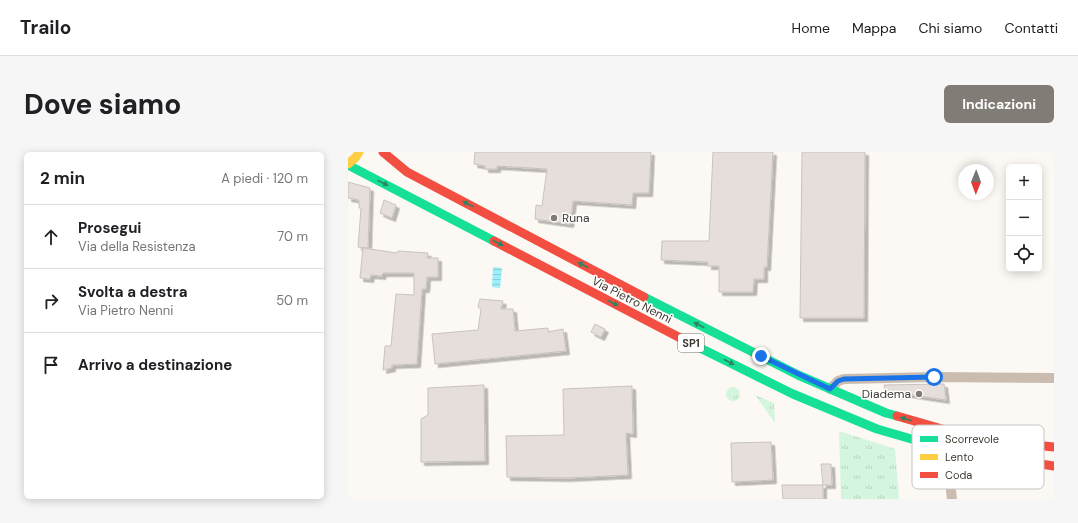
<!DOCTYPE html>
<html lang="it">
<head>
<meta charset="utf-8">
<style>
  body { margin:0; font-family:"DM Sans",sans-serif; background:#f6f6f6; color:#202124 }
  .controls { position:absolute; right:12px; top:12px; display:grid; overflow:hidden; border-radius:6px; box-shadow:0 2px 10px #0003 }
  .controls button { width:36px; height:36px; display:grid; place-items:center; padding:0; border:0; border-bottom:1px solid #e0e0e0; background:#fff; color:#202124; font:20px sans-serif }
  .compass { position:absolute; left:610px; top:12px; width:36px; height:36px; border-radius:50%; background:#fff; box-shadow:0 2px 10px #0003; rotate:181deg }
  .stop { position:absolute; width:12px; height:12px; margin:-9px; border:3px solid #1a73e8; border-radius:50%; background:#fff }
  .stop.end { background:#1a73e8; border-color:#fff; box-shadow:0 1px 4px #0008 }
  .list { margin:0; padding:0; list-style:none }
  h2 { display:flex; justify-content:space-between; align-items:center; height:52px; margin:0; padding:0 16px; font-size:17px }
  h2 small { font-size:13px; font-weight:400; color:#757577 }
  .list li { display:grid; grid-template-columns:26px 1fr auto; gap:12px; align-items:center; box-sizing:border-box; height:64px; padding:0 16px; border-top:1px solid #e0e0e0 }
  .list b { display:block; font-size:15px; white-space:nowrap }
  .list p { margin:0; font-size:13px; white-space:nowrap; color:#757577 }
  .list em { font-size:13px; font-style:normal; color:#757577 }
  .icon { flex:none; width:22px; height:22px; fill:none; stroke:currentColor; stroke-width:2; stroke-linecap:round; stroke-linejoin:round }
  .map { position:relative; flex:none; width:706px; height:347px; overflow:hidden; border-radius:6px }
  header { display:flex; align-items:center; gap:24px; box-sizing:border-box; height:56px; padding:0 20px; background:#fff; border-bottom:1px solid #e0e0e0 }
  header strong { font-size:19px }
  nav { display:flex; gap:22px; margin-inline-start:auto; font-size:14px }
  .intro { display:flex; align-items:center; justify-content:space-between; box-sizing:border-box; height:96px; padding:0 24px }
  h1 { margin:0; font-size:28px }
  .button { padding:10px 18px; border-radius:6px; background:#817c75; color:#fff; font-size:14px; font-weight:700 }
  main { display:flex; gap:24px; padding:0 24px }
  aside { flex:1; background:#fff; border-radius:6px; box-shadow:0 2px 10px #0003 }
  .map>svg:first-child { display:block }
</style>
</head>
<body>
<header>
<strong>Trailo</strong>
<nav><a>Home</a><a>Mappa</a><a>Chi siamo</a><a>Contatti</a></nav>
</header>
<div class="intro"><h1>Dove siamo</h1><a class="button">Indicazioni</a></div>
<main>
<aside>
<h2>2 min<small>A piedi · 120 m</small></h2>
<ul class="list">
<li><svg class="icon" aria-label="ahead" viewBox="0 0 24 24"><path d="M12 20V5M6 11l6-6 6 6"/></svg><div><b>Prosegui</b><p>Via della Resistenza</p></div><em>70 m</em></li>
<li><svg class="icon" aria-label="right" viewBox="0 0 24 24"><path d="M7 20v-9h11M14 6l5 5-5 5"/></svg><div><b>Svolta a destra</b><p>Via Pietro Nenni</p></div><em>50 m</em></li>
<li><svg class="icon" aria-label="arrive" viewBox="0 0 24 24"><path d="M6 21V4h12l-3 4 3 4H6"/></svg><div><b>Arrivo a destinazione</b></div></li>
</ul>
</aside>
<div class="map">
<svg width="706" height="347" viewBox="0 0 706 347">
  <defs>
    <pattern id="grass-tufts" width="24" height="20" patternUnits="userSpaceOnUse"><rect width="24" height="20" fill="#d4f6df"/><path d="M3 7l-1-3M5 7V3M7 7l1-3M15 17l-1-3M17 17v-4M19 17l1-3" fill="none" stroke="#b7d4c0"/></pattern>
    <pattern id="water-rules" width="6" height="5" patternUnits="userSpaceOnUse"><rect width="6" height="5" fill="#9beffa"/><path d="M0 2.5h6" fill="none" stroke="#87ced7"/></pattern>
    <filter id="shadow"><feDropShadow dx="3.5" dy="3.5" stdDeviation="0" flood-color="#0004"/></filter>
  </defs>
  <rect width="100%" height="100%" fill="#fcf8f4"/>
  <g fill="url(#grass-tufts)">
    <circle cx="385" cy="242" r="7"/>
    <path d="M 407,243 L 426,251 L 427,271 Z"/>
    <path d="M 491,279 L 547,297 L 551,347 L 493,347 Z"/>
  </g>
  <path fill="url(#water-rules)" d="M 145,115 L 154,116 L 152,136 L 144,135 Z"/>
  <g fill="#e5deda" stroke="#c9c3bf" filter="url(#shadow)">
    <path d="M 127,0 L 303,0 L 301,41 L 285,41 L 284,53 L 225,49 L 222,72 L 187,67 L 188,53 L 194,54 L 199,17 L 149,14 L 149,17 L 137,17 L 137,14 L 126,12 Z"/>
    <path d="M 365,0 L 425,0 L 419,115 L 416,115 L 416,127 L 406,127 L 405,140 L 371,140 L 371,114 L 360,114 L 360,110 L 313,108 L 314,89 L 361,89 Z"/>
    <path d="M 454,0 L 517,0 L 516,166 L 452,166 Z"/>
    <path d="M 0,30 L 22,36 L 20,96 L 10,95 L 13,56 L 11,56 L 11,48 L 0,46 Z"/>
    <path d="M 36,48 L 48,53 L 44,66 L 32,61 Z"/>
    <path d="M 15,96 L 49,101 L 50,99 L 80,101 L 79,106 L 90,106 L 90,125 L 79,125 L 78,137 L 74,137 L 69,212 L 44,213 L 44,216 L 35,218 L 37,194 L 43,194 L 48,142 L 66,143 L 66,121 L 35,121 L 34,124 L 23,123 L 22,127 L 12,126 Z"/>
    <path d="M 132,147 L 155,149 L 153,157 L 165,157 L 167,179 L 200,176 L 200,180 L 215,177 L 218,199 L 87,212 L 84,182 L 130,178 L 133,157 L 130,155 Z"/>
    <path d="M 247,172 L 257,177 L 253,185 L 243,180 Z"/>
    <path d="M 596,232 L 598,248 L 553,241 L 553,244 L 537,240 L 536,233 Z"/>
    <path d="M 136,233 L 137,309 L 73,310 L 73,267 L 80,263 L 80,236 Z"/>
    <path d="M 284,234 L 285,282 L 278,281 L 280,323 L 218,326 L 159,325 L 158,284 L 216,283 L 215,237 Z"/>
    <path d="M 423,290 L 425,328 L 384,330 L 383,291 Z"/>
    <path d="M 473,312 L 483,312 L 484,333 L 475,333 Z"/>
    <path d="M 434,333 L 475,333 L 475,347 L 435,347 Z"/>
  </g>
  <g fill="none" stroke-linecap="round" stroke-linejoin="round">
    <g stroke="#cabdaf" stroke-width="10">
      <path d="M 482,237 L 490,229 L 496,227 L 586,225 L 706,226"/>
      <path d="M 598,297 L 604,347"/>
    </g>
    <g stroke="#16e098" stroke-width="9">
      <path d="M 0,13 L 146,89"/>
      <path d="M 296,145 L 450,223 L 538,261 L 549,264"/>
      <path d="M 342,191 L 445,242 L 529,277 L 598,297 L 635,303"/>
    </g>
    <path stroke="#ffcf43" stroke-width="9" d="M 0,12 L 8,5 L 11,0"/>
    <g stroke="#f24e42" stroke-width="9">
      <path d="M 35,0 L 59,20 L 296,145"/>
      <path d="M 146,89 L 342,191"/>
      <path d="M 549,264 L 601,279 L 647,289 L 706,295"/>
      <path d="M 635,303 L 706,314"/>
    </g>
  </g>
  <defs><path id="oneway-solid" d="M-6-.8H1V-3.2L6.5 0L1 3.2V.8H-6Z"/></defs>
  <g fill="#2d845f">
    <use href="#oneway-solid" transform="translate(35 31) rotate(27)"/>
    <use href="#oneway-solid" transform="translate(120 52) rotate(-152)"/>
    <use href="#oneway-solid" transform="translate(150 91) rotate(27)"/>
    <use href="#oneway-solid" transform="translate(235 113) rotate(-152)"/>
    <use href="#oneway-solid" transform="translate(265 151) rotate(27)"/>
    <use href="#oneway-solid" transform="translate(351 173) rotate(-153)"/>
    <use href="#oneway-solid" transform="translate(381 210) rotate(27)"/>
    <use href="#oneway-solid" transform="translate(558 267) rotate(-164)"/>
  </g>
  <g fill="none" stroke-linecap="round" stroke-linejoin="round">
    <path stroke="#1a73e8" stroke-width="5" d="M 413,204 L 482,237 L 490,229 L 496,227 L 586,225"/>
  </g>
  <g fill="#817c75" stroke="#fff" stroke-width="1.5">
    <circle cx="206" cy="66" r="4"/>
    <circle cx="571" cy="242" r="4"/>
  </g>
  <g text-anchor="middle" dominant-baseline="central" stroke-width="3" stroke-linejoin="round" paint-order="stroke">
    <rect fill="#fff" stroke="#79746e" stroke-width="1" x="330" y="182" width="26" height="18" rx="3"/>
    <g font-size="11" font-weight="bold" fill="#3f3930">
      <text x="343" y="191">SP1</text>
    </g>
    <g font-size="12" fill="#3f3930" stroke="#fff" text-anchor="start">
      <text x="214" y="66">Runa</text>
      <text x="563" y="242" text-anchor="end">Diadema</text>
    </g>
    <g font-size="12" fill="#3f3930" stroke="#fff">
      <text transform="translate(284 148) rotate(27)">Via Pietro Nenni</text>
    </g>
  </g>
  <rect x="564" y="273" width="132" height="64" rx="6" fill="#fff" stroke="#c5c4c1" stroke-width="1"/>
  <rect x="572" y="284" width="18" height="6" fill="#16e098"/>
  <rect x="572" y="302" width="18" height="6" fill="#ffcf43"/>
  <rect x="572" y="320" width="18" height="6" fill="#f24e42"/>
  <g font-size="11" fill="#3f3930">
    <text x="597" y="291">Scorrevole</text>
    <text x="597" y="309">Lento</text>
    <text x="597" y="327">Coda</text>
  </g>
</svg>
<div class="controls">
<button>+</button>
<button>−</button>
<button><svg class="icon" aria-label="locate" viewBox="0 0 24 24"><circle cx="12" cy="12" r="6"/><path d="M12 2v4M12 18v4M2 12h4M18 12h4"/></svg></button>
</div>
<svg class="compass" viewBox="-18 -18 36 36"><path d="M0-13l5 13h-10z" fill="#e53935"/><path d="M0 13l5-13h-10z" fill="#757577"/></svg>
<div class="stop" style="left:586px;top:225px"></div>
<div class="stop end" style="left:413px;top:204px"></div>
</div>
</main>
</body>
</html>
